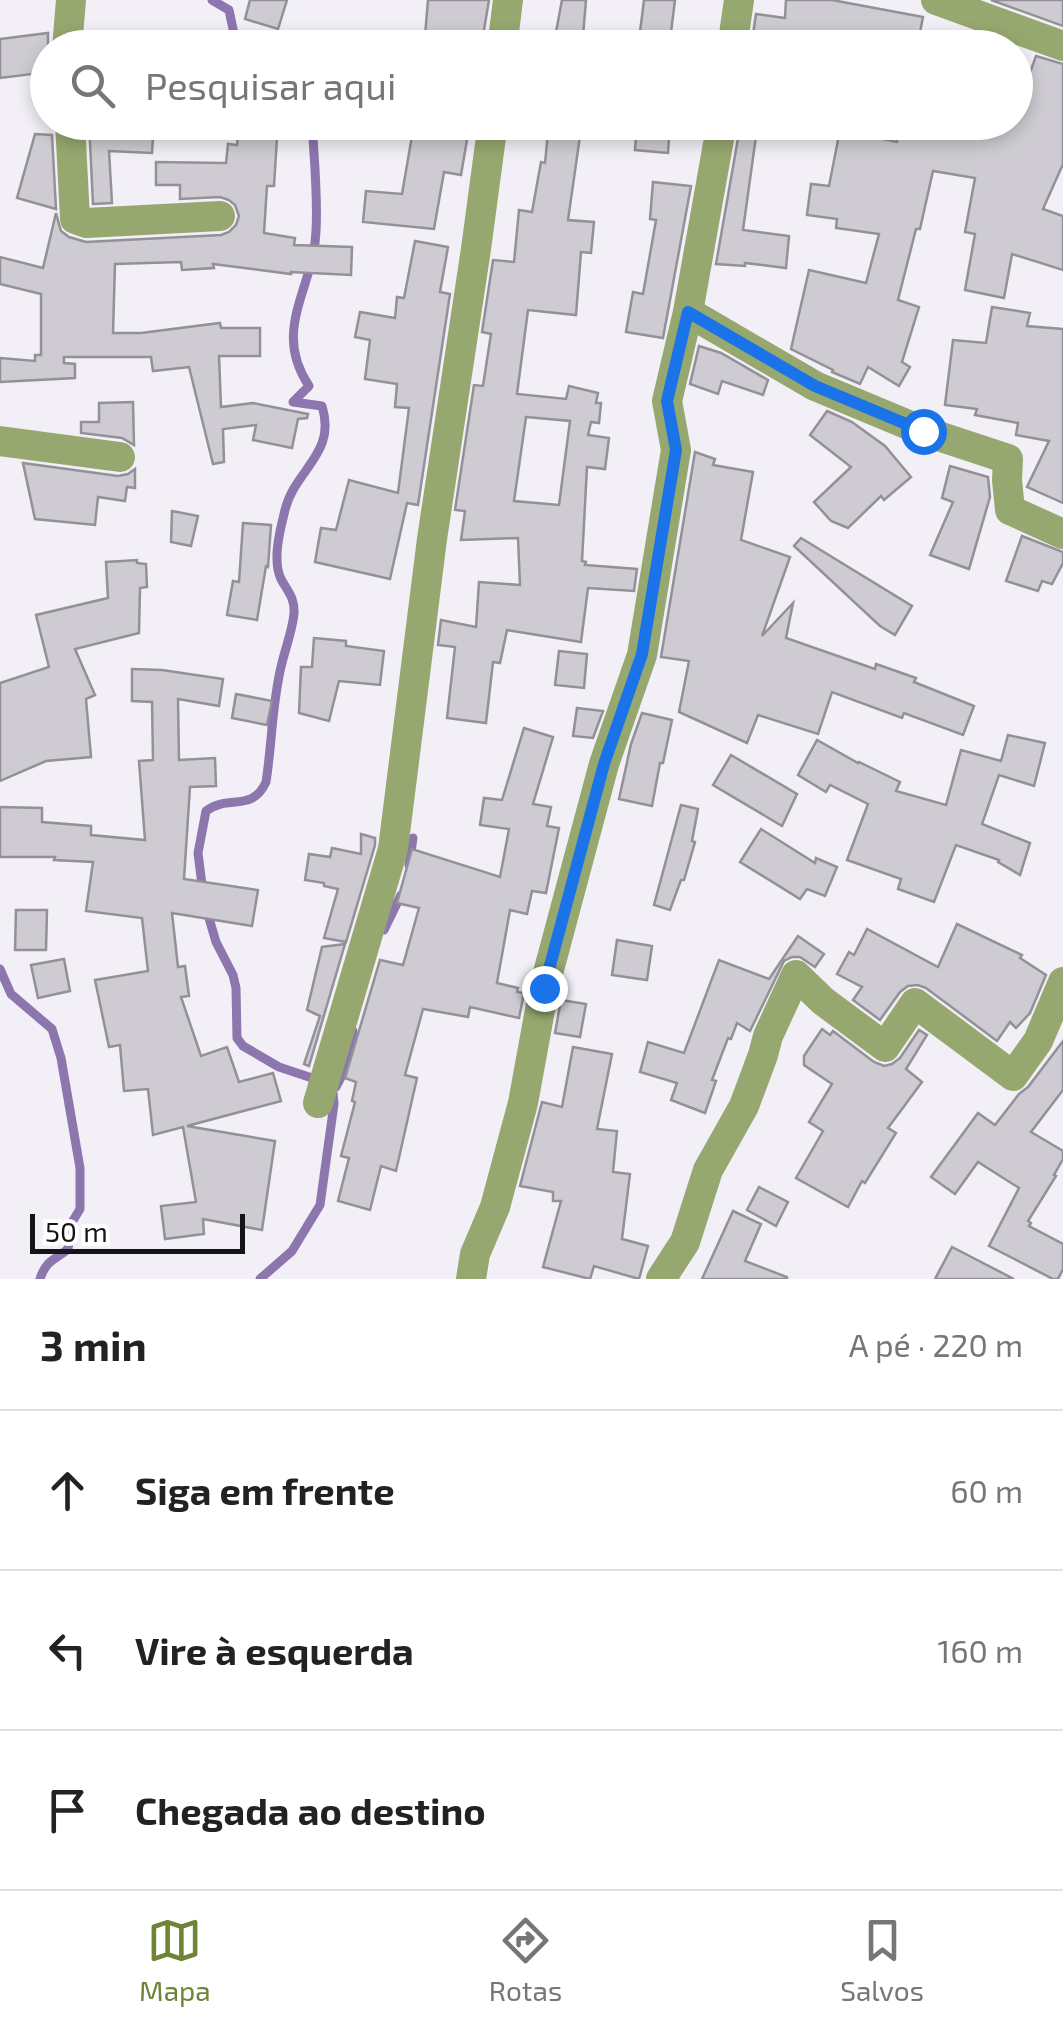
<!DOCTYPE html>
<html lang="pt">
<head>
<meta charset="utf-8">
<style>
  body { margin:0; font-family:"Exo 2",sans-serif; background:#f6f6f6; color:#222 }
  .scale { position:absolute; left:30px; bottom:25px; width:215px; box-sizing:border-box; padding-left:10px; border:5px solid #151416; border-top:0; font-size:28px; line-height:35px; white-space:nowrap; color:#151416; -webkit-text-stroke:8px #fff; paint-order:stroke }
  .stop { position:absolute; width:30px; height:30px; margin:-22px; border:8px solid #1a73e8; border-radius:50%; background:#fff }
  .stop.end { background:#1a73e8; border-color:#fff; box-shadow:0 2px 10px #0008 }
  .list { margin:0; padding:0; list-style:none }
  h2 { display:flex; justify-content:space-between; align-items:center; height:130px; margin:0; padding:0 40px; font-size:42px }
  h2 small { font-size:32px; font-weight:400; color:#767676 }
  .list li { display:grid; grid-template-columns:65px 1fr auto; gap:30px; align-items:center; box-sizing:border-box; height:160px; padding:0 40px; border-top:2px solid #e0e0e0 }
  .list b { display:block; font-size:38px; white-space:nowrap }
  .list em { font-size:32px; font-style:normal; color:#767676 }
  .icon { flex:none; width:55px; height:55px; fill:none; stroke:currentColor; stroke-width:2; stroke-linecap:round; stroke-linejoin:round }
  .map { position:relative; flex:none; width:1063px; height:1279px; overflow:hidden }
  .search { position:absolute; background:#fff; box-shadow:0 5px 15px #0003; left:30px; right:30px; top:30px; height:110px; display:flex; align-items:center; gap:25px; box-sizing:border-box; padding:0 35px; border-radius:55px; color:#767676; font-size:38px }
  .sheet { height:610px; background:#fff }
  nav { display:flex; justify-content:space-around; align-items:center; box-sizing:border-box; height:140px; border-top:2px solid #e0e0e0; background:#fff; font-size:28px; color:#767676 }
  nav a { display:grid; justify-items:center; gap:5px }
  nav .on { color:#708435 }
  .map>svg:first-child { display:block }
</style>
</head>
<body>
<div class="map">
<svg width="1063" height="1279" viewBox="0 0 1063 1279">
  <rect width="100%" height="100%" fill="#f2f0f6"/>
  <g fill="none" stroke-linecap="round" stroke-linejoin="round">
    <g stroke="#8d75ae" stroke-width="9">
      <path d="M 212,0 L 229,10 L 237,48"/>
      <path d="M 409,865 L 413,838"/>
      <path d="M 203,893 L 198,853 L 206,811 C 228,794 252,813 266,782 C 272,744 272,704 281,667 C 285,649 292,632 294,614 C 295,598 288,592 281,579 C 272,560 280,530 285,510 C 295,469 337,454 322,406 L 293,402 L 309,386 C 271,329 314,289 316,231 C 318,195 314,158 312,122"/>
      <path d="M 206,908 L 216,942 L 233,975 L 236,988 L 237,1038 L 243,1046 L 279,1067 L 318,1080"/>
      <path d="M 384,930 L 401,895"/>
      <path d="M 0,969 L 11,994 L 52,1029 L 61,1058 L 80,1168 L 80,1209 L 71,1224 L 68,1249 C 54,1261 46,1260 40,1279"/>
      <path d="M 336,1087 L 347,1066 L 353,1031"/>
      <path d="M 260,1279 L 292,1251 L 320,1205 L 334,1104 L 333,1093"/>
    </g>
  </g>
  <g fill="#ceccd2" stroke="#939097" stroke-width="2.5" fill-rule="evenodd">
    <path d="M 250,0 L 287,0 L 278,29 L 245,19 Z"/>
    <path d="M 428,0 L 489,0 L 481,48 L 424,48 Z"/>
    <path d="M 562,0 L 586,0 L 582,48 L 553,48 Z"/>
    <path d="M 644,0 L 675,0 L 669,48 L 638,48 Z"/>
    <path d="M 786,0 L 832,0 L 923,17 L 917,48 L 751,48 L 756,14 L 785,18 Z"/>
    <path d="M 991,0 L 1063,0 L 1063,26 Z"/>
    <path d="M 48,33 L 48,72 L 0,78 L 0,39 Z"/>
    <path d="M 1036,56 L 1063,64 L 1063,164 L 1043,209 L 1063,216 L 1063,270 L 1012,254 L 1004,298 L 965,290 L 975,234 L 965,232 L 975,178 L 933,171 L 920,229 L 916,229 L 898,300 L 919,307 L 902,362 L 910,367 L 899,386 L 868,367 L 860,384 L 832,372 L 833,370 L 791,349 L 809,270 L 866,283 L 879,234 L 836,228 L 837,219 L 807,215 L 811,184 L 829,186 L 840,130 L 897,142 L 898,135 L 904,136 L 907,122 L 1016,122 L 1016,93 L 1022,95 Z"/>
    <path d="M 89,122 L 154,122 L 152,153 L 109,151 L 112,203 L 93,204 Z"/>
    <path d="M 420,122 L 470,122 L 461,175 L 444,172 L 434,229 L 363,222 L 366,191 L 402,194 L 412,136 L 421,138 Z"/>
    <path d="M 549,122 L 582,122 L 568,220 L 594,222 L 591,253 L 581,252 L 576,315 L 528,310 L 517,394 L 566,399 L 569,386 L 598,393 L 596,403 L 601,403 L 599,423 L 591,422 L 588,435 L 609,438 L 605,469 L 587,467 L 582,561 L 586,562 L 585,565 L 637,569 L 634,591 L 588,588 L 581,642 L 507,630 L 500,663 L 493,662 L 486,723 L 447,718 L 455,647 L 438,645 L 441,620 L 476,627 L 479,582 L 520,585 L 518,538 L 461,540 L 465,511 L 455,510 L 474,385 L 483,386 L 491,334 L 482,332 L 493,260 L 514,262 L 519,210 L 532,212 L 541,162 L 545,163 ZM 526,417 L 570,421 L 559,505 L 514,501 Z"/>
    <path d="M 637,122 L 670,122 L 668,153 L 635,150 Z"/>
    <path d="M 740,127 L 757,129 L 743,230 L 789,236 L 786,268 L 745,263 L 745,266 L 716,264 Z"/>
    <path d="M 35,134 L 52,135 L 56,209 L 17,198 Z"/>
    <path d="M 238,136 L 277,138 L 274,186 L 267,186 L 264,233 L 295,238 L 294,245 L 352,247 L 351,275 L 291,272 L 291,274 L 213,264 L 214,268 L 182,270 L 181,262 L 115,264 L 113,333 L 141,333 L 220,323 L 221,328 L 260,328 L 260,356 L 219,356 L 221,407 L 253,403 L 308,414 L 307,418 L 298,419 L 292,448 L 253,440 L 256,425 L 223,429 L 224,462 L 213,464 L 189,367 L 153,371 L 151,357 L 64,357 L 64,363 L 75,364 L 75,378 L 0,382 L 0,358 L 35,361 L 35,355 L 41,355 L 41,294 L 0,284 L 0,257 L 43,268 L 56,213 L 61,231 L 69,237 L 86,242 L 221,235 L 229,232 L 236,225 L 239,216 L 235,205 L 229,200 L 220,197 L 180,199 L 180,185 L 156,185 L 156,162 L 226,163 L 228,144 L 237,145 Z"/>
    <path d="M 653,182 L 691,186 L 663,338 L 626,332 L 633,292 L 643,294 L 656,220 L 650,219 Z"/>
    <path d="M 415,241 L 448,247 L 440,292 L 450,294 L 418,505 L 407,503 L 390,579 L 315,562 L 321,528 L 336,530 L 349,480 L 398,493 L 409,408 L 395,407 L 397,384 L 365,379 L 370,340 L 355,337 L 360,312 L 395,318 L 397,297 L 404,298 Z"/>
    <path d="M 992,307 L 1030,313 L 1027,326 L 1063,329 L 1063,503 L 1027,487 L 1049,441 L 1016,435 L 1018,423 L 975,415 L 977,409 L 945,405 L 953,340 L 986,343 Z"/>
    <path d="M 699,346 L 721,353 L 768,380 L 763,395 L 722,381 L 718,394 L 690,384 Z"/>
    <path d="M 133,402 L 134,445 L 122,438 L 81,433 L 81,422 L 99,422 L 99,403 Z"/>
    <path d="M 827,411 L 852,422 L 885,446 L 911,477 L 884,500 L 881,496 L 848,528 L 831,521 L 814,502 L 851,467 L 810,435 Z"/>
    <path d="M 695,452 L 715,459 L 713,465 L 753,472 L 741,540 L 790,557 L 762,636 L 793,603 L 786,638 L 875,669 L 876,664 L 916,678 L 914,682 L 974,706 L 963,735 L 904,713 L 902,718 L 832,692 L 818,734 L 758,715 L 747,743 L 679,712 L 689,661 L 661,657 Z"/>
    <path d="M 23,463 L 118,476 L 128,474 L 135,469 L 135,488 L 127,487 L 125,501 L 98,497 L 95,525 L 35,519 Z"/>
    <path d="M 950,466 L 988,477 L 990,497 L 969,569 L 930,555 L 953,502 L 942,498 Z"/>
    <path d="M 172,511 L 198,516 L 191,546 L 171,542 Z"/>
    <path d="M 243,523 L 271,525 L 268,567 L 266,566 L 257,620 L 227,615 L 233,581 L 239,582 Z"/>
    <path d="M 1022,536 L 1063,552 L 1063,563 L 1052,584 L 1042,581 L 1038,591 L 1006,581 Z"/>
    <path d="M 801,538 L 912,606 L 895,635 L 880,626 L 794,546 Z"/>
    <path d="M 137,560 L 137,563 L 146,564 L 147,587 L 140,588 L 139,633 L 75,649 L 95,695 L 86,699 L 91,757 L 46,761 L 0,781 L 0,683 L 49,667 L 36,615 L 108,598 L 106,562 Z"/>
    <path d="M 314,638 L 346,641 L 346,646 L 384,651 L 380,685 L 339,681 L 329,721 L 299,713 L 301,667 L 312,667 Z"/>
    <path d="M 559,651 L 587,654 L 584,688 L 555,685 Z"/>
    <path d="M 132,669 L 162,670 L 223,679 L 219,706 L 178,699 L 179,760 L 215,758 L 216,786 L 190,787 L 184,879 L 258,890 L 252,926 L 172,913 L 178,967 L 185,966 L 189,996 L 181,997 L 201,1056 L 227,1047 L 239,1082 L 273,1073 L 281,1101 L 187,1126 L 275,1141 L 262,1230 L 203,1219 L 204,1234 L 165,1239 L 161,1206 L 196,1202 L 183,1127 L 153,1135 L 148,1089 L 124,1091 L 120,1045 L 109,1047 L 95,980 L 148,971 L 142,918 L 86,911 L 93,862 L 54,860 L 55,857 L 0,857 L 0,807 L 42,808 L 42,822 L 91,826 L 91,835 L 145,840 L 139,761 L 153,760 L 152,702 L 132,701 Z"/>
    <path d="M 236,694 L 272,701 L 267,725 L 232,718 Z"/>
    <path d="M 577,708 L 603,711 L 593,738 L 573,736 Z"/>
    <path d="M 642,713 L 672,720 L 663,763 L 660,763 L 652,806 L 619,799 L 631,744 Z"/>
    <path d="M 524,728 L 553,737 L 533,804 L 551,807 L 547,826 L 559,828 L 546,893 L 532,891 L 527,914 L 510,910 L 497,983 L 518,988 L 517,992 L 524,993 L 519,1018 L 470,1007 L 468,1017 L 423,1009 L 405,1075 L 417,1078 L 396,1171 L 381,1166 L 370,1210 L 338,1201 L 349,1158 L 341,1156 L 355,1102 L 352,1101 L 356,1082 L 345,1078 L 380,960 L 403,965 L 419,908 L 397,903 L 412,849 L 500,877 L 509,829 L 480,825 L 484,798 L 502,800 Z"/>
    <path d="M 1008,735 L 1045,743 L 1034,786 L 999,775 L 982,824 L 1030,843 L 1020,875 L 998,862 L 999,860 L 956,845 L 934,902 L 898,889 L 901,879 L 847,860 L 868,804 L 830,785 L 826,792 L 798,775 L 817,740 L 858,763 L 859,762 L 900,782 L 896,791 L 946,805 L 961,750 L 1001,761 Z"/>
    <path d="M 731,755 L 797,794 L 782,826 L 713,785 Z"/>
    <path d="M 681,805 L 698,809 L 692,841 L 695,842 L 684,880 L 681,880 L 670,910 L 654,905 Z"/>
    <path d="M 761,829 L 815,863 L 816,858 L 837,867 L 825,896 L 807,889 L 800,899 L 740,862 Z"/>
    <path d="M 361,834 L 375,838 L 375,845 L 346,942 L 324,938 L 338,889 L 324,886 L 324,883 L 305,880 L 309,854 L 330,857 L 332,848 L 361,854 Z"/>
    <path d="M 16,910 L 47,910 L 46,950 L 15,950 Z"/>
    <path d="M 957,924 L 1022,955 L 1020,958 L 1046,975 L 1030,1013 L 1016,1028 L 1010,1022 L 997,1041 L 926,988 L 918,985 L 908,986 L 900,992 L 880,1020 L 853,1000 L 862,987 L 837,974 L 849,952 L 854,955 L 867,929 L 938,967 Z"/>
    <path d="M 798,936 L 824,954 L 815,967 L 800,957 L 792,957 L 784,961 L 750,1031 L 737,1023 L 731,1039 L 728,1038 L 712,1080 L 716,1081 L 705,1113 L 671,1100 L 677,1083 L 640,1072 L 648,1042 L 684,1053 L 719,960 L 769,979 Z"/>
    <path d="M 617,940 L 652,946 L 647,980 L 612,975 Z"/>
    <path d="M 345,944 L 309,1066 L 304,1064 L 320,1016 L 307,1010 L 322,947 Z"/>
    <path d="M 64,959 L 70,991 L 38,998 L 31,965 Z"/>
    <path d="M 561,1000 L 586,1004 L 580,1037 L 555,1033 Z"/>
    <path d="M 822,1029 L 830,1035 L 833,1031 L 874,1062 L 884,1066 L 892,1064 L 900,1058 L 919,1030 L 927,1035 L 906,1069 L 922,1082 L 888,1128 L 896,1133 L 865,1183 L 862,1181 L 848,1207 L 796,1178 L 823,1131 L 809,1122 L 832,1084 L 804,1065 L 804,1056 Z"/>
    <path d="M 1063,1041 L 1063,1090 L 1031,1132 L 1063,1151 L 1063,1159 L 1054,1175 L 1056,1176 L 1028,1221 L 1031,1223 L 1029,1226 L 1063,1244 L 1063,1269 L 1058,1279 L 1053,1279 L 989,1246 L 1019,1188 L 978,1162 L 955,1194 L 931,1177 L 978,1113 L 995,1125 L 1019,1094 L 1028,1087 Z"/>
    <path d="M 573,1047 L 612,1054 L 597,1129 L 617,1131 L 613,1172 L 630,1174 L 622,1239 L 648,1246 L 639,1279 L 594,1266 L 590,1279 L 543,1267 L 561,1201 L 553,1201 L 553,1192 L 520,1186 L 542,1102 L 562,1107 Z"/>
    <path d="M 759,1187 L 788,1202 L 776,1226 L 747,1210 Z"/>
    <path d="M 733,1211 L 761,1224 L 745,1261 L 787,1277 L 787,1279 L 702,1279 Z"/>
    <path d="M 952,1247 L 1014,1279 L 935,1279 Z"/>
  </g>
  <g fill="none" stroke-linecap="round" stroke-linejoin="round">
    <g stroke="#96a76f" stroke-width="30">
      <path d="M 936,0 L 1063,46"/>
      <path d="M 67,48 L 71,0"/>
      <path d="M 502,48 L 508,0"/>
      <path d="M 732,48 L 739,0"/>
      <path d="M 70,122 L 75,219 L 86,223 L 220,216"/>
      <path d="M 688,312 L 815,386 L 923,431 L 1008,459 L 1007,480 L 1010,510 L 1063,534"/>
      <path d="M 0,441 L 120,457"/>
      <path d="M 318,1103 L 393,849 L 432,539 L 476,249 L 493,122"/>
      <path d="M 471,1279 L 475,1254 L 495,1207 L 523,1103 L 544,988 L 604,764 L 642,655 L 676,450 L 667,401 L 688,312 L 722,122"/>
      <path d="M 661,1279 L 685,1242 L 708,1170 L 744,1106 L 763,1055 L 768,1036 L 796,975 L 823,1001 L 885,1047 L 915,1003 L 1013,1076 L 1038,1041 L 1063,982"/>
    </g>
  </g>
  <g fill="none" stroke-linecap="round" stroke-linejoin="round">
    <path stroke="#1a73e8" stroke-width="12" d="M 544,988 L 604,764 L 642,654 L 676,450 L 667,401 L 688,312 L 815,386 L 923,431"/>
  </g>
</svg>
<div class="scale">50 m</div>
<div class="stop" style="left:923px;top:431px"></div>
<div class="stop end" style="left:544px;top:988px"></div>
<div class="search"><svg class="icon" aria-label="search" viewBox="0 0 24 24"><circle cx="10" cy="10" r="6"/><path d="M15 15l6 6"/></svg>Pesquisar aqui</div>
</div>
<section class="sheet">
<h2>3 min<small>A pé · 220 m</small></h2>
<ul class="list">
<li><svg class="icon" aria-label="ahead" viewBox="0 0 24 24"><path d="M12 20V5M6 11l6-6 6 6"/></svg><div><b>Siga em frente</b></div><em>60 m</em></li>
<li><svg class="icon" aria-label="left" viewBox="0 0 24 24"><path d="M17 20v-9H6M10 6l-5 5 5 5"/></svg><div><b>Vire à esquerda</b></div><em>160 m</em></li>
<li><svg class="icon" aria-label="arrive" viewBox="0 0 24 24"><path d="M6 21V4h12l-3 4 3 4H6"/></svg><div><b>Chegada ao destino</b></div></li>
</ul>
</section>
<nav>
<a class="on"><svg class="icon" aria-label="map" viewBox="0 0 24 24"><path d="M3 6l6-2 6 2 6-2v14l-6 2-6-2-6 2zM9 4v14M15 6v14"/></svg>Mapa</a>
<a><svg class="icon" aria-label="directions" viewBox="0 0 24 24"><path d="M12 3l9 9-9 9-9-9zM9 14v-3h6M13 9l2 2-2 2"/></svg>Rotas</a>
<a><svg class="icon" aria-label="saved" viewBox="0 0 24 24"><path d="M7 4h10v16l-5-4-5 4z"/></svg>Salvos</a>
</nav>
</body>
</html>
